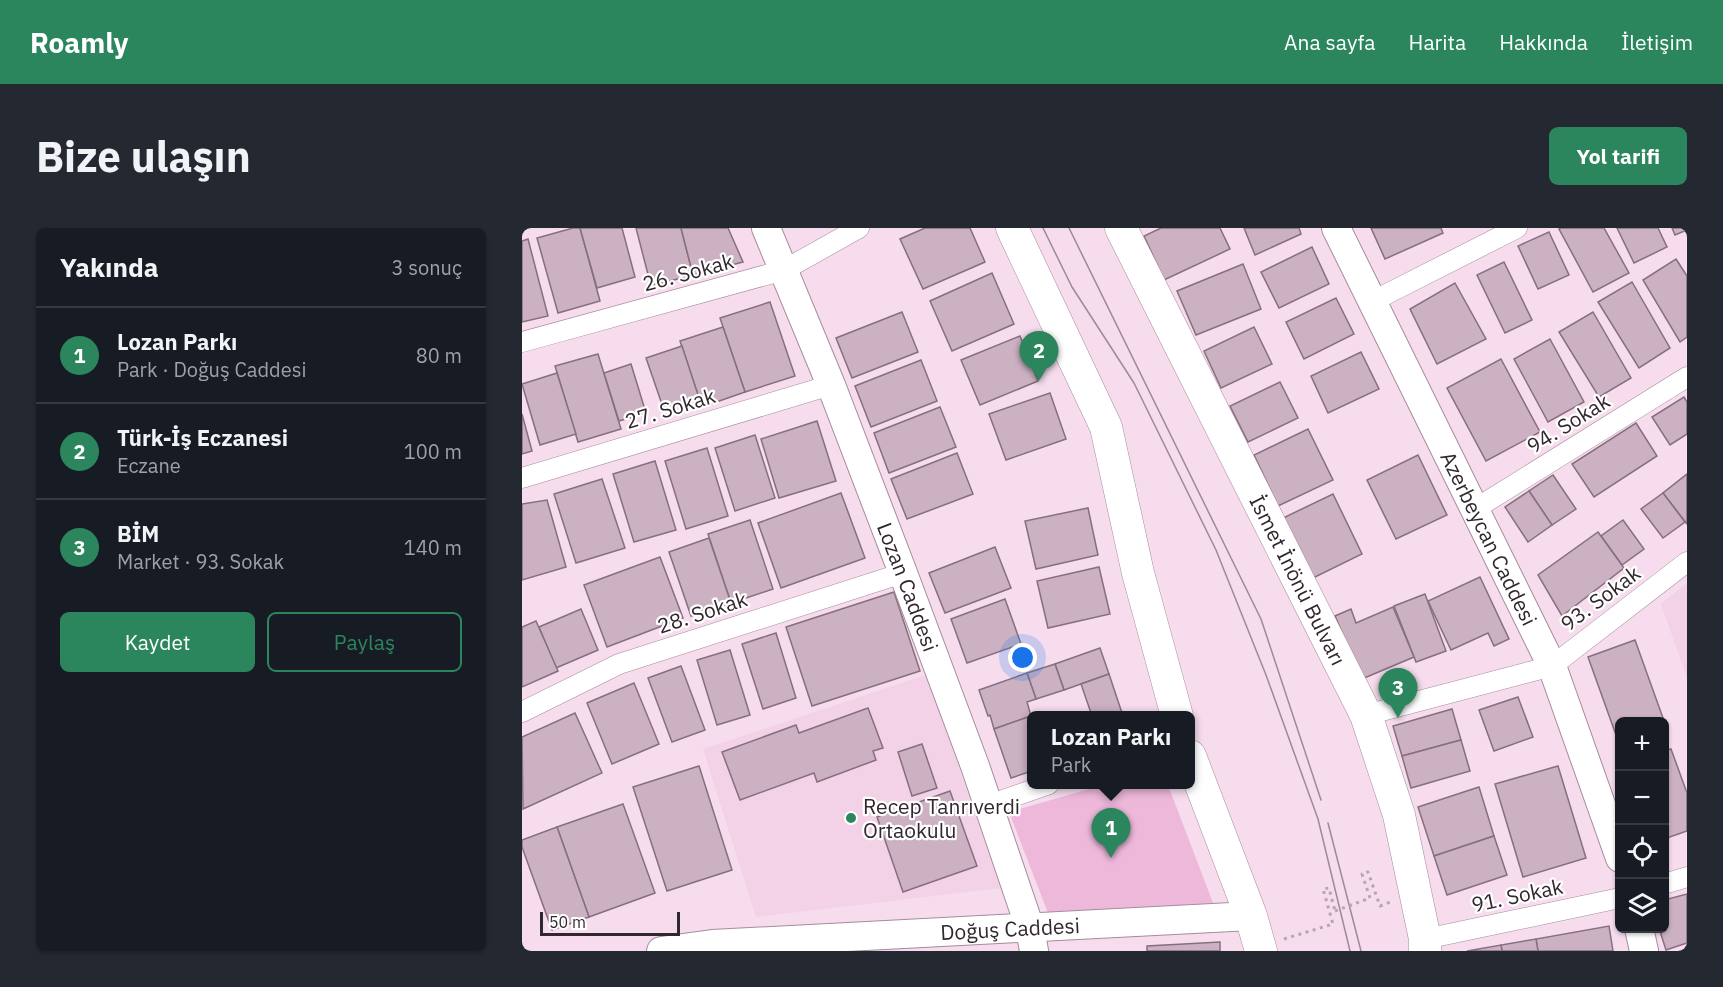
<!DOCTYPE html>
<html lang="tr">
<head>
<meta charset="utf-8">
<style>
  body { margin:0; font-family:"IBM Plex Sans",sans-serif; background:#242831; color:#f1f3f6 }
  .controls { position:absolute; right:18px; bottom:18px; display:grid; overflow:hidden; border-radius:9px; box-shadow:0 2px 4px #0004 }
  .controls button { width:54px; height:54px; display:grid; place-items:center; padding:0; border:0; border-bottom:2px solid #363941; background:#171b24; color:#f1f3f6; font:30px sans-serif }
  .scale { position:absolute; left:18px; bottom:15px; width:140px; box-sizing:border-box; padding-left:6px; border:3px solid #31272e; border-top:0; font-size:16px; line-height:21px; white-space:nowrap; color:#31272e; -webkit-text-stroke:4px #fff; paint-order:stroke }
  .you { position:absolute; left:501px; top:430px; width:21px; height:21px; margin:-15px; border:4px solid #fff; border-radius:50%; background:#1a73e8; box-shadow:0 0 0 9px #1a73e833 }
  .badge { display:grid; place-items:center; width:39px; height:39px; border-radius:50%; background:#2b865d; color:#fff; font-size:20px; font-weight:700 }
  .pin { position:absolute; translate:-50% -50px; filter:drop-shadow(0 2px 3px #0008) }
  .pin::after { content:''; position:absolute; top:32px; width:21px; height:18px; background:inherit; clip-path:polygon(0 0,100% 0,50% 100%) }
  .popup { position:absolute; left:505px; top:483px; width:168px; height:78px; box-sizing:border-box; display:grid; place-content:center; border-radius:9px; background:#171b24; filter:drop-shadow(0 2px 4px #0005); font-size:20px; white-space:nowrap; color:#9ea1a6 }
  .popup b { font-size:22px; color:#f1f3f6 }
  .popup::after { content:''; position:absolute; left:50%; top:100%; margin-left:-12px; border:12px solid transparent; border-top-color:#171b24 }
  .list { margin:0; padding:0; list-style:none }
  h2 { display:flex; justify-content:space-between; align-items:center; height:78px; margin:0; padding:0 24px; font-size:26px }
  h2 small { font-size:20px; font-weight:400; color:#9ea1a6 }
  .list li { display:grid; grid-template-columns:39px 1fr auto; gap:18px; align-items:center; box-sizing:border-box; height:96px; padding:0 24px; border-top:2px solid #363941 }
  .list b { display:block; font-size:22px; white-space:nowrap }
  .list p { margin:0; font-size:20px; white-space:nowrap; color:#9ea1a6 }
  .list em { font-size:20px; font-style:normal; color:#9ea1a6 }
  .actions { display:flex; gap:12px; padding:18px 24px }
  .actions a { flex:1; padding:14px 0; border:2px solid #2b865d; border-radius:9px; text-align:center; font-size:21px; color:#2b865d }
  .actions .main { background:#2b865d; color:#fff }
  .icon { flex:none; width:33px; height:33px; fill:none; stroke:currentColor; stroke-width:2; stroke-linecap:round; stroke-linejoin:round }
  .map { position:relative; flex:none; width:1165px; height:723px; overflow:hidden; border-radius:9px }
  header { display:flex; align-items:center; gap:36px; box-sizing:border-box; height:84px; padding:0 30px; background:#2b865d; color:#fff }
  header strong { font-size:28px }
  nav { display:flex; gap:33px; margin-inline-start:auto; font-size:21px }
  .intro { display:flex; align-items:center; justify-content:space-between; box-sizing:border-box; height:144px; padding:0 36px }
  h1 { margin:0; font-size:42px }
  .button { padding:15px 27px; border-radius:9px; background:#2b865d; color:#fff; font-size:21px; font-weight:700 }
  main { display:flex; gap:36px; padding:0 36px }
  aside { flex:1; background:#171b24; border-radius:9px; box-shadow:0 2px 4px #0004 }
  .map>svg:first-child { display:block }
</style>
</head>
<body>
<header>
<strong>Roamly</strong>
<nav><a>Ana sayfa</a><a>Harita</a><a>Hakkında</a><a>İletişim</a></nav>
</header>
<div class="intro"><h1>Bize ulaşın</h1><a class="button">Yol tarifi</a></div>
<main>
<aside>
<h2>Yakında<small>3 sonuç</small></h2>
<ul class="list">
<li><span class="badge">1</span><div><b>Lozan Parkı</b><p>Park · Doğuş Caddesi</p></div><em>80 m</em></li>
<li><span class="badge">2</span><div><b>Türk-İş Eczanesi</b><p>Eczane</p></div><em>100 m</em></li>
<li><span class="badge">3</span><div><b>BİM</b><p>Market · 93. Sokak</p></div><em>140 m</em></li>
</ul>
<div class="actions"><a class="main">Kaydet</a><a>Paylaş</a></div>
</aside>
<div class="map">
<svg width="1165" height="723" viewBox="0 0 1165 723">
  <rect width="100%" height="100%" fill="#f6dced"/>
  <g fill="#f3d1e7">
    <path d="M 1165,355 L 1165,450 L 1139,376 Z"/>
    <path d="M 404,447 L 479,660 L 234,689 L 181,521 Z"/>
  </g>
  <path fill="#eeb8db" d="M 581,557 L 646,557 L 691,675 L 526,685 L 487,584 Z"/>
  <g fill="#cbb1c2" stroke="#866f7e" stroke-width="1.5">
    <path d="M 51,0 L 58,0 L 78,73 L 36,85 L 15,10 Z"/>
    <path d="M 58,0 L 100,0 L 113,49 L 75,60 Z"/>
    <path d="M 114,0 L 159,0 L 171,47 L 129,58 Z"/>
    <path d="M 159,0 L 206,0 L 221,34 L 171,47 Z"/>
    <path d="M 403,0 L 448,0 L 463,34 L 401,61 L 378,11 Z"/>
    <path d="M 639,0 L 698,0 L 708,21 L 642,52 L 622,8 Z"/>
    <path d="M 722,0 L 777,0 L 779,6 L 733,27 Z"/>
    <path d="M 849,0 L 919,0 L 921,5 L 863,31 Z"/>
    <path d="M 1039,0 L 1082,0 L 1107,45 L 1071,64 L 1037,1 Z"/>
    <path d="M 1095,0 L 1136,0 L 1145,19 L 1112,35 Z"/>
    <path d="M 1150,0 L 1165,0 L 1165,2 L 1153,7 Z"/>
    <path d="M 1027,4 L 1047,47 L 1016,61 L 996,18 Z"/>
    <path d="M 6,11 L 26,88 L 0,94 L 0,13 Z"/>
    <path d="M 790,19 L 807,56 L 757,80 L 739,44 Z"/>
    <path d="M 1154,31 L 1165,48 L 1165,109 L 1158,114 L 1121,52 Z"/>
    <path d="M 982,34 L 1010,92 L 983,105 L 955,47 Z"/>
    <path d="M 721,36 L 739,81 L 674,107 L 655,63 Z"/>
    <path d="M 470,45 L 492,96 L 430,123 L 408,73 Z"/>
    <path d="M 1110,54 L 1148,120 L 1117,140 L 1076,74 Z"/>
    <path d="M 933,55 L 964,111 L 915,136 L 888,81 Z"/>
    <path d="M 814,70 L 832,106 L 782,131 L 764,94 Z"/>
    <path d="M 248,74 L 273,148 L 223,164 L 198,90 Z"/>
    <path d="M 380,84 L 396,124 L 330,150 L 314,110 Z"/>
    <path d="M 1071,84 L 1109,150 L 1077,169 L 1037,104 Z"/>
    <path d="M 201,99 L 223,164 L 180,179 L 158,113 Z"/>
    <path d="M 732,99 L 750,136 L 699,160 L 682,123 Z"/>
    <path d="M 498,108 L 516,153 L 458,177 L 439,132 Z"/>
    <path d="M 1028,111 L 1062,174 L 1026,194 L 992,131 Z"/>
    <path d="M 160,118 L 177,170 L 142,182 L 124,130 Z"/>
    <path d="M 839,124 L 857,161 L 806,185 L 789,148 Z"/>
    <path d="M 76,126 L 99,201 L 56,214 L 33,138 Z"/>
    <path d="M 979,131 L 1018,204 L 964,233 L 925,160 Z"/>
    <path d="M 399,132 L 415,173 L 349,199 L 333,158 Z"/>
    <path d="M 109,136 L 124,185 L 97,193 L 82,145 Z"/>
    <path d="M 35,145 L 54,206 L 18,217 L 0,156 Z"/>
    <path d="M 758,154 L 776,190 L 726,214 L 708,178 Z"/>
    <path d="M 528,165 L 544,211 L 484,232 L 467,186 Z"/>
    <path d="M 1162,169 L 1165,174 L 1165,206 L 1148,217 L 1130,189 Z"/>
    <path d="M 418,179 L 434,219 L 367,245 L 352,205 Z"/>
    <path d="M 0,186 L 10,223 L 0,226 Z"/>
    <path d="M 295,193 L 314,253 L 257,270 L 239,211 Z"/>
    <path d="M 1114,195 L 1135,228 L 1072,269 L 1050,236 Z"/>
    <path d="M 786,201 L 811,252 L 756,278 L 732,227 Z"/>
    <path d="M 233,207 L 253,270 L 213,283 L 193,220 Z"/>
    <path d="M 185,220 L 206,288 L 164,301 L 143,233 Z"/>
    <path d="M 435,225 L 451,266 L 385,291 L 369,251 Z"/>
    <path d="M 896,227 L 925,287 L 874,311 L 845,252 Z"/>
    <path d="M 133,233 L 154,302 L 112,314 L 91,246 Z"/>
    <path d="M 1165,246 L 1165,296 L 1141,265 Z"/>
    <path d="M 1031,247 L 1054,281 L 1030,297 L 1007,263 Z"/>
    <path d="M 80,251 L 103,320 L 54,335 L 32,266 Z"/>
    <path d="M 1007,263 L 1030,297 L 1006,314 L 983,279 Z"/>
    <path d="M 319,265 L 343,330 L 259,360 L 236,295 Z"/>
    <path d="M 1141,265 L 1163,294 L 1141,310 L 1119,281 Z"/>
    <path d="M 811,266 L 840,326 L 789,351 L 759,291 Z"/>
    <path d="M 25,272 L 44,339 L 0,352 L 0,276 Z"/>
    <path d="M 566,280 L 576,327 L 514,341 L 503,293 Z"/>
    <path d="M 228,292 L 251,361 L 209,375 L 186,306 Z"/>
    <path d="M 1101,292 L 1122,321 L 1100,337 L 1079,308 Z"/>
    <path d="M 1076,304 L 1102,340 L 1040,388 L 1016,347 Z"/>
    <path d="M 187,310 L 209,375 L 169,388 L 147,324 Z"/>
    <path d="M 473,319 L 489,360 L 423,385 L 407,345 Z"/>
    <path d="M 138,329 L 161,390 L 85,419 L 62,357 Z"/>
    <path d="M 577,339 L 588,386 L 526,400 L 515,353 Z"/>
    <path d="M 958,349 L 987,411 L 972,418 L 966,405 L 929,422 L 906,373 Z"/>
    <path d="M 372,364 L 398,443 L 290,478 L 264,399 Z"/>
    <path d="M 903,366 L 924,423 L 894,434 L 872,378 Z"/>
    <path d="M 483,371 L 499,416 L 445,435 L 429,391 Z"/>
    <path d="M 871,379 L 892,429 L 840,451 L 813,388 L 829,381 L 834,395 Z"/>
    <path d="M 59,381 L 76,422 L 34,440 L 17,399 Z"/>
    <path d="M 14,393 L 36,443 L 0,459 L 0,399 Z"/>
    <path d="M 254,405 L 274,470 L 241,481 L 220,416 Z"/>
    <path d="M 1113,412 L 1141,490 L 1131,494 L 1098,494 L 1098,505 L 1094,507 L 1066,429 Z"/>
    <path d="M 578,420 L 587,446 L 542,462 L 533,436 Z"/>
    <path d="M 208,422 L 228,487 L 195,497 L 175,432 Z"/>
    <path d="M 533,436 L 542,462 L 514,471 L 505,445 Z"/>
    <path d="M 159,438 L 183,502 L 150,514 L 126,450 Z"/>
    <path d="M 505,445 L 514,471 L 505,474 L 509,488 L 472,501 L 468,487 L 466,488 L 457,462 Z"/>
    <path d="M 587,446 L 601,488 L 561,488 L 569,485 L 559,456 Z"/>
    <path d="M 112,455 L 137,516 L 90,536 L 65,475 Z"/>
    <path d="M 996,469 L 1011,509 L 972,523 L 957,482 Z"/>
    <path d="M 346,480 L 361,520 L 351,523 L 354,532 L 295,554 L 292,545 L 218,572 L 200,524 L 274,497 L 277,505 Z"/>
    <path d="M 930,481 L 939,512 L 880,528 L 871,498 Z"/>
    <path d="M 53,485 L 80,545 L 1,581 L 0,509 Z"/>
    <path d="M 509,488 L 510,543 L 489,550 L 472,501 Z"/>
    <path d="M 939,512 L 948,543 L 889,560 L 880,528 Z"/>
    <path d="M 400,516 L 415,560 L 390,568 L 376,524 Z"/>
    <path d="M 1149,521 L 1165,565 L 1165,603 L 1142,611 L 1142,523 Z"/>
    <path d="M 177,538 L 210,642 L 145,663 L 111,559 Z"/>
    <path d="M 1036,538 L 1064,630 L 1001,649 L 973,556 Z"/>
    <path d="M 957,559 L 972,608 L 912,628 L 896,579 Z"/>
    <path d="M 428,563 L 455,638 L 381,664 L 355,589 Z"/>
    <path d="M 101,576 L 133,665 L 67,689 L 35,599 Z"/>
    <path d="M 35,599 L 67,689 L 30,702 L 0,619 L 0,612 Z"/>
    <path d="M 972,608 L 985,647 L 925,667 L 912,628 Z"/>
    <path d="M 1165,666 L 1165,715 L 1144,722 L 1137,700 L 1142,700 L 1142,672 Z"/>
    <path d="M 1087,698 L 1091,723 L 1016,723 L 1014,711 Z"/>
    <path d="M 1014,711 L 1016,723 L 980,723 L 979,717 Z"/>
    <path d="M 698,714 L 698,723 L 625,723 L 625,718 Z"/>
    <path d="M 979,717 L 980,723 L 945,723 Z"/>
  </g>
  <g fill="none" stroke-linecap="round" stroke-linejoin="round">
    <g stroke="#a58c9c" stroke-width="21">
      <g id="minor">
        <path d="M 851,73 L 995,0"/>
        <path d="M 0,114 L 262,42 L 337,0"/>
        <path d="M 0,250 L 309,157"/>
        <path d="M 953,281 L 1165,149"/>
        <path d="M 0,484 L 97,436 L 381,345"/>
        <path d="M 844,487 L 1030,438 L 1165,334"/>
        <path d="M 467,577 L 527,556"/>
        <path d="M 1142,656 L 1165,649"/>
        <path d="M 903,711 L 1098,670"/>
      </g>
    </g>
    <g stroke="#a58c9c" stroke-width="30">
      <g id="secondary">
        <path id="s1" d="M 244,0 L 309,157 L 381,345 L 453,538 L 508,700 L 512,723"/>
        <path id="s2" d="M 814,0 L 1030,438 L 1098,630"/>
        <path d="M 1117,700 L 1122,723"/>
        <path id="s3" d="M 139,723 L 190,716 L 729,688"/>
      </g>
    </g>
    <g stroke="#a58c9c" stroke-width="33">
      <g id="primary">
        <path d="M 490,0 L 584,199 L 616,345 L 655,488"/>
        <path id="s4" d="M 599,0 L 844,487 L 877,587 L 903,711 L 903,723"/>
        <path d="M 668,528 L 729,688 L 739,723"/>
      </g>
    </g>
    <g stroke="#b9a4b1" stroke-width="3" stroke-dasharray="3 4.5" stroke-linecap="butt">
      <path d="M 848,670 L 840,646 L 846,644 L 858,678 L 871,673"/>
      <path d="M 762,711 L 811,696 L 801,661 L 807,660 L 813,683"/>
    </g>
    <use href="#minor" stroke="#fff" stroke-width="20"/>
    <use href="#secondary" stroke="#fff" stroke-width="28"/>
    <use href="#primary" stroke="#fff" stroke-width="32"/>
    <g stroke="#9c8a96" stroke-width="1.5">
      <path d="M 521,0 L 550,59 L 612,155 L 694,322 L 744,447 L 796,591 L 828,723"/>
      <path d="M 547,0 L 739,391 L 799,572"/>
      <path d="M 806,595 L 839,723"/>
    </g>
    <path stroke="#b9a4b1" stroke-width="3" stroke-dasharray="3 4.5" stroke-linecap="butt" d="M 813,683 L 848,670"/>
  </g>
  <circle fill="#2b865d" stroke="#fff" stroke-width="2" cx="329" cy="590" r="6"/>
  <g text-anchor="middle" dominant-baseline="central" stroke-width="4.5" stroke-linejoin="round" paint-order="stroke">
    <g font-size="21" fill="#31272e" stroke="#fff">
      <text transform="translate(166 44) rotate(-15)">26. Sokak</text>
      <text transform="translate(148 180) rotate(-17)">27. Sokak</text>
      <text transform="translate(1046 195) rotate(-32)">94. Sokak</text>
      <text stroke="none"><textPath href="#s2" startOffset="346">Azerbeycan Caddesi</textPath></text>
      <text stroke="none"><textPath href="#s4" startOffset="394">İsmet İnönü Bulvarı</textPath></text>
      <text stroke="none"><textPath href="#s1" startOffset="386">Lozan Caddesi</textPath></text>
      <text transform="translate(1078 370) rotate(-37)">93. Sokak</text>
      <text transform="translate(180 384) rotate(-18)">28. Sokak</text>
      <text transform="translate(995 667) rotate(-12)">91. Sokak</text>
      <text stroke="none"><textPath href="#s3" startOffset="350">Doğuş Caddesi</textPath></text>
    </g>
    <g font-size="21" fill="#31272e" stroke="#fff" text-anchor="start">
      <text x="341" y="578">Recep Tanrıverdi<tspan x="341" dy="24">Ortaokulu</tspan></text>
    </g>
  </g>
</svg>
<div class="controls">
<button>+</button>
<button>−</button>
<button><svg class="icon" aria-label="locate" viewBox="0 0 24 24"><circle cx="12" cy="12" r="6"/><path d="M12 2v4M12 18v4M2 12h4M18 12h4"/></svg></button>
<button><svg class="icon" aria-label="layers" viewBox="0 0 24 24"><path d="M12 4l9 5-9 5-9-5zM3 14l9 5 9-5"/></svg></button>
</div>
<div class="scale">50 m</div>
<div class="you"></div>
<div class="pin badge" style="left:589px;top:630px">1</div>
<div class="popup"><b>Lozan Parkı</b>Park</div>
<div class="pin badge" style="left:517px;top:153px">2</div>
<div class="pin badge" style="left:876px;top:490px">3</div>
</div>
</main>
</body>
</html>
